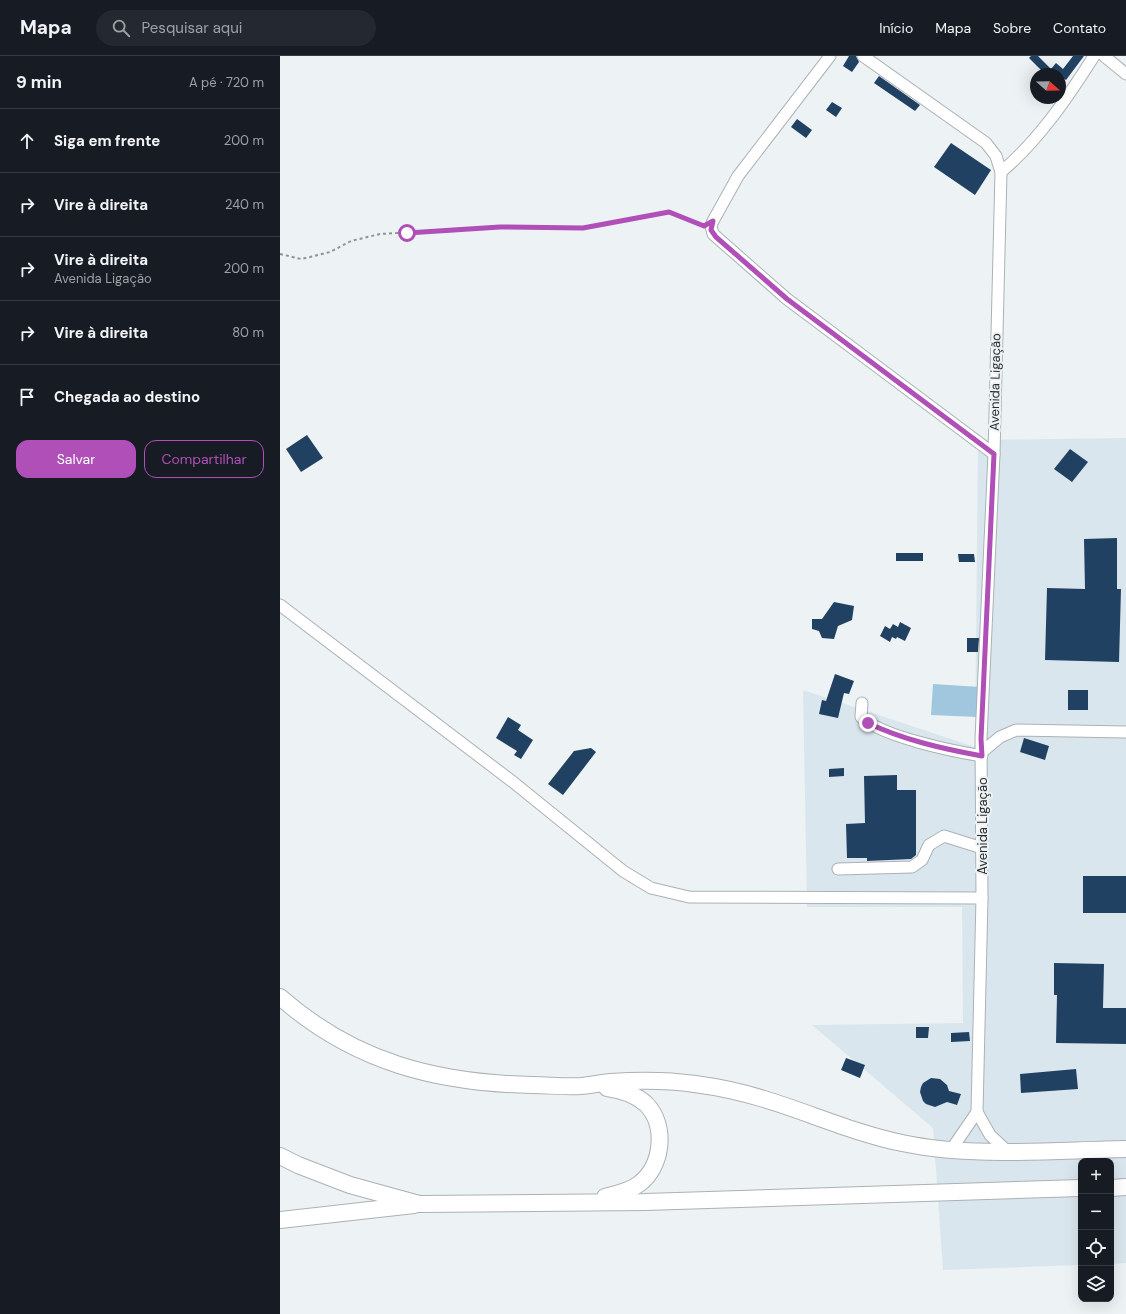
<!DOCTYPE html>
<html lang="pt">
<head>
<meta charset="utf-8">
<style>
  body { margin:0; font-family:"DM Sans",sans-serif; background:#242831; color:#f1f3f6 }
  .controls { position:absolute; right:12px; bottom:12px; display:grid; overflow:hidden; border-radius:8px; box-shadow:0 4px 16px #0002 }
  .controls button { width:36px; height:36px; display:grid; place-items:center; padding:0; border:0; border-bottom:1px solid #363941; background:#171b24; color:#f1f3f6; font:20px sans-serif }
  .compass { position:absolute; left:750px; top:12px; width:36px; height:36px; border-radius:50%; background:#171b24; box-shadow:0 4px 16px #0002; rotate:110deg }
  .stop { position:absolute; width:12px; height:12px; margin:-9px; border:3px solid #af4fb7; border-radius:50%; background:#fff }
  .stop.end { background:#af4fb7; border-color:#fff; box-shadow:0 1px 4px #0008 }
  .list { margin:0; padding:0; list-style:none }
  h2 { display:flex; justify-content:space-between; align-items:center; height:52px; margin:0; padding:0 16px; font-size:17px }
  h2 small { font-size:13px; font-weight:400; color:#9ea1a6 }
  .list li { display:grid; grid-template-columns:26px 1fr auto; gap:12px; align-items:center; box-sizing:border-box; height:64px; padding:0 16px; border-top:1px solid #363941 }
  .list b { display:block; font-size:15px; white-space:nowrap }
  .list p { margin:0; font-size:13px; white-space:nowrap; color:#9ea1a6 }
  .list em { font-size:13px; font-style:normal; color:#9ea1a6 }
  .actions { display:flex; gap:8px; padding:12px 16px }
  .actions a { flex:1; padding:9px 0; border:1px solid #af4fb7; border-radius:12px; text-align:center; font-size:14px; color:#af4fb7 }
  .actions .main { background:#af4fb7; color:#fff }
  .icon { flex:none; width:22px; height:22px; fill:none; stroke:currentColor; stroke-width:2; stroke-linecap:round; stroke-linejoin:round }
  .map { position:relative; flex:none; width:846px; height:1258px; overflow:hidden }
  header { display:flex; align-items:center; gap:24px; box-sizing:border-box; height:56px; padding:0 20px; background:#171b24; border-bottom:1px solid #363941 }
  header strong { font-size:19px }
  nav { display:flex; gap:22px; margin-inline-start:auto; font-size:14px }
  .search { width:280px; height:36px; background:#242831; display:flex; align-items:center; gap:10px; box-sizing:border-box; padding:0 14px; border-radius:22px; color:#9ea1a6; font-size:15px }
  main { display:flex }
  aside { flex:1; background:#171b24 }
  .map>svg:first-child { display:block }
</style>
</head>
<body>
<header>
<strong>Mapa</strong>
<div class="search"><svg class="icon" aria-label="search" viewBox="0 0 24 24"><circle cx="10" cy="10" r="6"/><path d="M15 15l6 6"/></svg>Pesquisar aqui</div>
<nav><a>Início</a><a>Mapa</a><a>Sobre</a><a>Contato</a></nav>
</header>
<main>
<aside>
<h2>9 min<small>A pé · 720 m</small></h2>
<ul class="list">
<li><svg class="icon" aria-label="ahead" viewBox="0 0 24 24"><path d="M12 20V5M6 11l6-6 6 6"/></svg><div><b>Siga em frente</b></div><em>200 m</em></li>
<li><svg class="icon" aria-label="right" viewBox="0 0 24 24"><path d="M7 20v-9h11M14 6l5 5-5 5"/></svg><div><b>Vire à direita</b></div><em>240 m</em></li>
<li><svg class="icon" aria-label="right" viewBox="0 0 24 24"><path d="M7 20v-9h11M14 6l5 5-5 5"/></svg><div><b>Vire à direita</b><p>Avenida Ligação</p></div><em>200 m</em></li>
<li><svg class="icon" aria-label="right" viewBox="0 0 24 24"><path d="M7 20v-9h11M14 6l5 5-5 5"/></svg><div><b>Vire à direita</b></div><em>80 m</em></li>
<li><svg class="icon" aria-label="arrive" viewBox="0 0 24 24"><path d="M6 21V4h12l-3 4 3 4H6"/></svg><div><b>Chegada ao destino</b></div></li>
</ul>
<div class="actions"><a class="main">Salvar</a><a>Compartilhar</a></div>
</aside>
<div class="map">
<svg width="846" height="1258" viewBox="0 0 846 1258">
  <rect width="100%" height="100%" fill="#edf2f4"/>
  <path fill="#dae6ee" d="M 846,382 L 846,1207 L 831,1208 L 831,1105 L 801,1105 L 801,1209 L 663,1214 L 653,1072 L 532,969 L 683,967 L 682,851 L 527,851 L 523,634 L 695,691 L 698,384 Z"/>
  <path fill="#a0c7dd" d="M 653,628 L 700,631 L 698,661 L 651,659 Z"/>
  <g fill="#214162">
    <path d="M 569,0 L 576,0 L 579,6 L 572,16 L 563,10 Z"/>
    <path d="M 751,0 L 758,0 L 771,13 L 776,7 L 783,13 L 793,0 L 804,0 L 786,24 L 780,20 L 780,18 L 765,18 L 749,2 Z"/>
    <path d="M 599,20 L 640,49 L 635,55 L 594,27 Z"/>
    <path d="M 552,46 L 562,52 L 556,61 L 546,54 Z"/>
    <path d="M 517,63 L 532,74 L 526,82 L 511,71 Z"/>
    <path d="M 671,87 L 711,114 L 695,139 L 654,111 Z"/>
    <path d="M 27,379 L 43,402 L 21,416 L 6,393 Z"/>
    <path d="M 790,393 L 808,406 L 792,426 L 774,413 Z"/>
    <path d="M 837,482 L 837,533 L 841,533 L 839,606 L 765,604 L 767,532 L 805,533 L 804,483 Z"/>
    <rect x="616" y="497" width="27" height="8"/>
    <path d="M 678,498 L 694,498 L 695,506 L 679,506 Z"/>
    <path d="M 554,546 L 574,550 L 572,564 L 558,570 L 554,583 L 542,582 L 539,575 L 532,573 L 532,563 L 542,563 Z"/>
    <path d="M 620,566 L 631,572 L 625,585 L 617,581 L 616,583 L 612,581 L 610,586 L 600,580 L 605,570 L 610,573 L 613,568 L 618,571 Z"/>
    <path d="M 687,582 L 699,582 L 698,596 L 687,596 Z"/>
    <path d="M 555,618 L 574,625 L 569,638 L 564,637 L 558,662 L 539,658 L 542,644 L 546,645 Z"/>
    <rect x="788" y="634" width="20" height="20"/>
    <path d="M 228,661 L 241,669 L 238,674 L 253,684 L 241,703 L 234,699 L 237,695 L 216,682 Z"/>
    <path d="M 744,682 L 769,690 L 765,704 L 740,696 Z"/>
    <path d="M 311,692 L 316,696 L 283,739 L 268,728 L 294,695 Z"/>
    <path d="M 564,712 L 564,720 L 549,721 L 549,713 Z"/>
    <path d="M 617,719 L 617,734 L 636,734 L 636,799 L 631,803 L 587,805 L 587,802 L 567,802 L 566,768 L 585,767 L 584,720 Z"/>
    <rect x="803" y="820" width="43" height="37"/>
    <path d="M 774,907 L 824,908 L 823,952 L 846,952 L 846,988 L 776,987 L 777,939 L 774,939 Z"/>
    <path d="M 636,971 L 649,971 L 648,982 L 636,982 Z"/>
    <path d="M 689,976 L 690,985 L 671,986 L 671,977 Z"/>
    <path d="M 566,1002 L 585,1009 L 580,1022 L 561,1014 Z"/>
    <path d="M 796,1013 L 798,1033 L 741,1037 L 740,1018 Z"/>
    <path d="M 651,1022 L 660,1023 L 667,1029 L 669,1035 L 681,1038 L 677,1049 L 667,1046 L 655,1051 L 646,1048 L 643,1045 L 640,1036 L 641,1031 L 643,1027 Z"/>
  </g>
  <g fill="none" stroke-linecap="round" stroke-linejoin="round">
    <g stroke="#acb1b4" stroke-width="13">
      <g id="minor">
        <path d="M 550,0 L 458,120 L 433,165 L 431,170 L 433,178 L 507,243 L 714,398"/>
        <path d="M 583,0 L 706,87 L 716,100 L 721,116 L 714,398 L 701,683 L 702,842 L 697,1056 L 671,1094"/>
        <path d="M 824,0 L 846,18"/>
        <path d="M 721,116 C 759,84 788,41 814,0"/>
        <path d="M 0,549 L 233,726 L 343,815 L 371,832 L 409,841 L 702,842"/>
        <path d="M 582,647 L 581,661 C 603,681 672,695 702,700"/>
        <path d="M 702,696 L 720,681 L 736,674 L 846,676"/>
        <path d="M 558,813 L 632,811 L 642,804 L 649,789 L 664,780 L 702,792"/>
        <path d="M 697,1056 L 710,1079 L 727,1095"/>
      </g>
    </g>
    <g stroke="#acb1b4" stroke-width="18">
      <g id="highway">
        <path d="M 0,941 C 74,1006 156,1027 252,1029 C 268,1029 285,1031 301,1030 C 311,1029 321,1027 331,1026 C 359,1024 387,1024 415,1028 C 438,1031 461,1036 484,1043 C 530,1057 574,1077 622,1087 C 691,1102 775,1094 846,1093"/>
        <path d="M 0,1100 L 18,1109 L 70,1129 L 139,1148 L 365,1146 L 801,1132"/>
        <path d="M 831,1132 L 846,1131"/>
        <path d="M 325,1141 C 336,1138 350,1135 359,1128 C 383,1110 387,1069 366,1048 C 355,1038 342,1034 327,1032"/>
        <path d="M 0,1164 L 134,1149"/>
      </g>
    </g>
    <path stroke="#909496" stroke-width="2" stroke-dasharray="3 3" stroke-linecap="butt" d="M 0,198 L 21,203 L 30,201 L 50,196 L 71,185 L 100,178 L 220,171 L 303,172 L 389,156 L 421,169"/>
    <use href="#minor" stroke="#fff" stroke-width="11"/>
    <use href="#highway" stroke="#fff" stroke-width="16"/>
  </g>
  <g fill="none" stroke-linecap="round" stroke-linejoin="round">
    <path stroke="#af4fb7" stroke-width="5" d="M 127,177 L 220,171 L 303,172 L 389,156 L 424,170 L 433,165 L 431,174 L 436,181 L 507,243 L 714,398 L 701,683 L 702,700 C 664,693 623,684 588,667"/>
  </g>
  <g text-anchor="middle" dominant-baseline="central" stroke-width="4" stroke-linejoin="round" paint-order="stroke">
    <g font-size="13" fill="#292b2c" stroke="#edf2f4">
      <text transform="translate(715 326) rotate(-89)">Avenida Ligação</text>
      <text transform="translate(702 770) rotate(-90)">Avenida Ligação</text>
    </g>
  </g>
</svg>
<div class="controls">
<button>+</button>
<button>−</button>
<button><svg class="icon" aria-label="locate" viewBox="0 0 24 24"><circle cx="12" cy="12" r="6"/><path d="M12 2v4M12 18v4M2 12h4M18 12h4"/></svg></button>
<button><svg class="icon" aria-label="layers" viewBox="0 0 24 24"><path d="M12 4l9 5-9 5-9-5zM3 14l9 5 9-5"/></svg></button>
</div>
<svg class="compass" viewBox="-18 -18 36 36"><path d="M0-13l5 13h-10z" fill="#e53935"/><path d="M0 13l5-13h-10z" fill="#9ea1a6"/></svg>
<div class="stop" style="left:127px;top:177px"></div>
<div class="stop end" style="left:588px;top:667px"></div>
</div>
</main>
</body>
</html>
